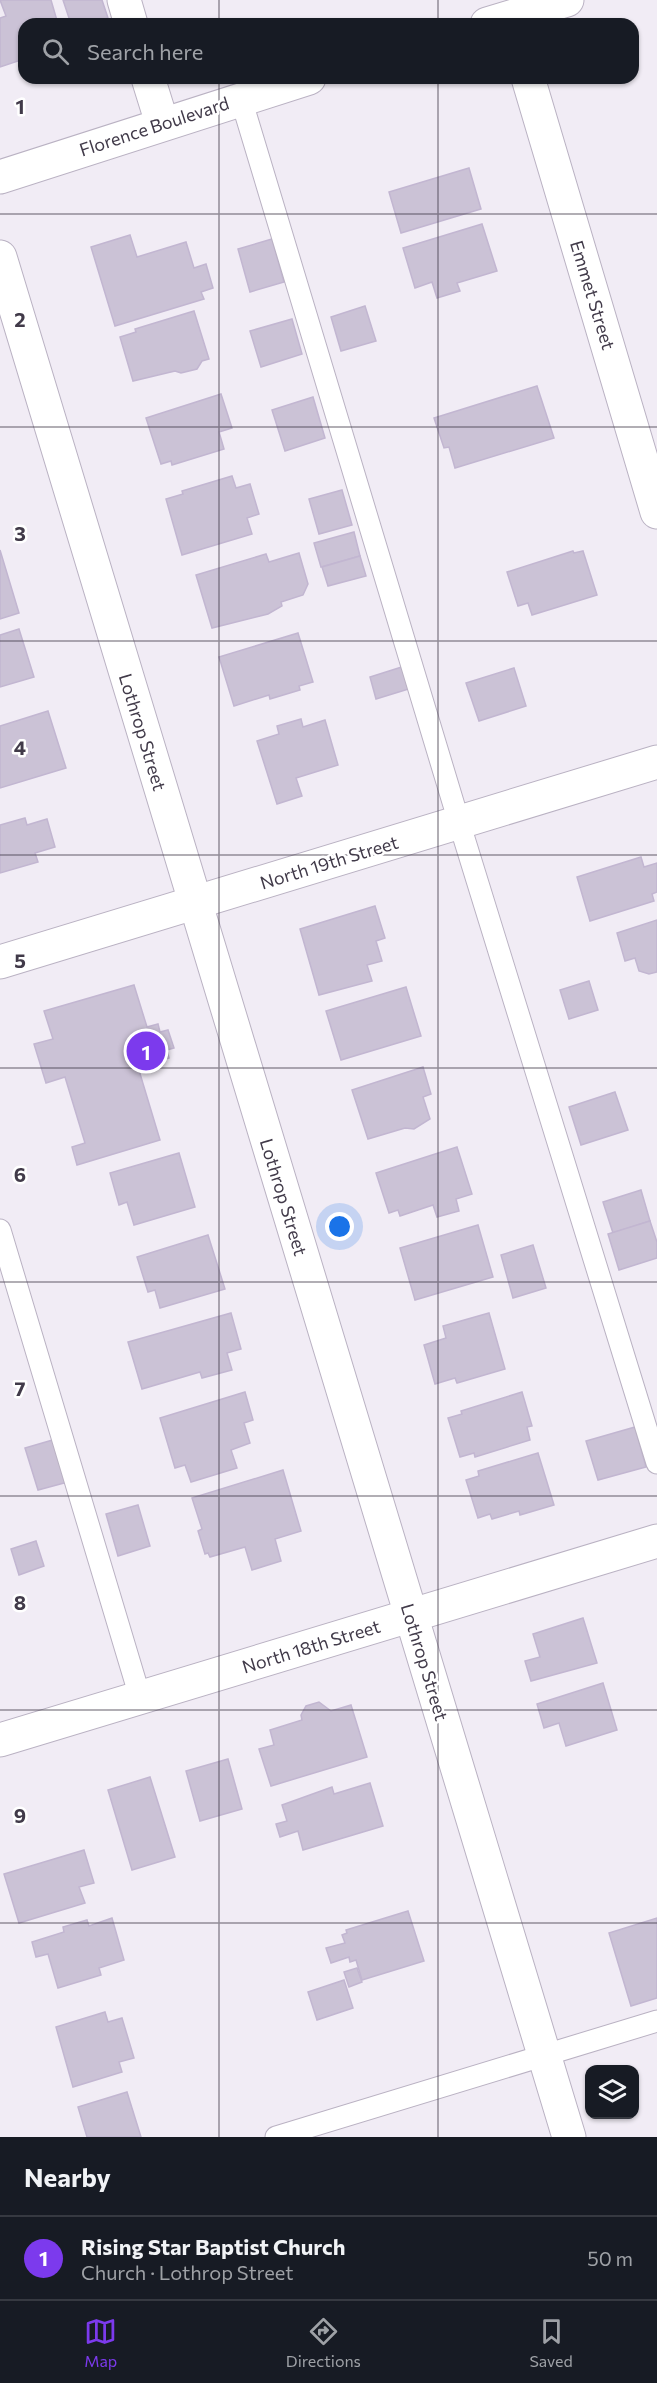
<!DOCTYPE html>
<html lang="en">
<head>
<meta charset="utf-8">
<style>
  body { margin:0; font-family:Commissioner,sans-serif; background:#20242c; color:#f1f3f6 }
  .controls { position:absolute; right:18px; bottom:18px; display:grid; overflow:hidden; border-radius:12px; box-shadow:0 2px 4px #0004 }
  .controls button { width:54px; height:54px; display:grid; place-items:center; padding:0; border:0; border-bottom:2px solid #363941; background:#171b24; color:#f1f3f6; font:30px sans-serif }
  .you { position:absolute; left:340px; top:1227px; width:21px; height:21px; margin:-15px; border:4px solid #fff; border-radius:50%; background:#1a73e8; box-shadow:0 0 0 9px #1a73e833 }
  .badge { display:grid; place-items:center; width:39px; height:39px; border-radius:50%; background:#7c3aed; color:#fff; font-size:20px; font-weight:700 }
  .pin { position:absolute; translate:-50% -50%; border:3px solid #fff; box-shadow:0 2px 6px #0006 }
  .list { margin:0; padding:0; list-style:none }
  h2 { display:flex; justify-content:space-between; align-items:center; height:78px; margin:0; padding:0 24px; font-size:26px }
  h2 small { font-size:20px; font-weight:400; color:#9ea1a6 }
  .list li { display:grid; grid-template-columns:39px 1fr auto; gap:18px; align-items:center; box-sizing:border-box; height:84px; padding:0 24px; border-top:2px solid #363941 }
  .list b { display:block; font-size:22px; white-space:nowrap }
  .list p { margin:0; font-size:20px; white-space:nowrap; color:#9ea1a6 }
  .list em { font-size:20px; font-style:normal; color:#9ea1a6 }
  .icon { flex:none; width:33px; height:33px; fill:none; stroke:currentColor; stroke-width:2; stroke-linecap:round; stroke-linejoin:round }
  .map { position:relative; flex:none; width:657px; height:2137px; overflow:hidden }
  .search { position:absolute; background:#171b24; box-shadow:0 2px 4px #0004; left:18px; right:18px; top:18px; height:66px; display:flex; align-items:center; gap:15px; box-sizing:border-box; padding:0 21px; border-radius:18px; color:#9ea1a6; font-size:22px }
  .sheet { height:162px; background:#171b24 }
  nav { display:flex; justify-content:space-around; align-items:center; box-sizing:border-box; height:84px; border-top:2px solid #363941; background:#171b24; font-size:16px; color:#9ea1a6 }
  nav a { display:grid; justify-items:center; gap:3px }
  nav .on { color:#7c3aed }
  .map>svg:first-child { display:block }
</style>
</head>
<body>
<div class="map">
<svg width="657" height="2137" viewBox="0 0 657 2137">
  <rect width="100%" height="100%" fill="#f1ecf5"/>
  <g fill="#cbc2d6" stroke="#c2b6d1" stroke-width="1.5">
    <path d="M 0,0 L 51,0 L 58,24 L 24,24 L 24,59 L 0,67 L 0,18 L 6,16 Z"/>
    <path d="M 63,0 L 102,0 L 108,18 L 89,24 L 71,24 Z"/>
    <path d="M 469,168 L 481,209 L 401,233 L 389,192 Z"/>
    <path d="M 482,224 L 497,271 L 457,283 L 460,291 L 437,298 L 432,282 L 415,288 L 403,248 Z"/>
    <path d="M 130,235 L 137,257 L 186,242 L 194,268 L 206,264 L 213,288 L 201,292 L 204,299 L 115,326 L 91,247 Z"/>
    <path d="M 272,239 L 284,282 L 250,292 L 238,249 Z"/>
    <path d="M 365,306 L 376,341 L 341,351 L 331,317 Z"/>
    <path d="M 194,311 L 209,359 L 202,361 L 197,369 L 181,373 L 175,371 L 133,381 L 120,337 L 136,332 L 135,329 Z"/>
    <path d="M 292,319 L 302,354 L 261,367 L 250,331 Z"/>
    <path d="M 537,386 L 554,438 L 455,468 L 449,447 L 444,448 L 434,418 Z"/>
    <path d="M 221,394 L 232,428 L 219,432 L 224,449 L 172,465 L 171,461 L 161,464 L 146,418 Z"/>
    <path d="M 313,397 L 325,438 L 285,451 L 272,410 Z"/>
    <path d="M 232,476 L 236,488 L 250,484 L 259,514 L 247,518 L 252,534 L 182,555 L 166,499 L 183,494 L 182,491 Z"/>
    <path d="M 342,490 L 352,525 L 319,534 L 309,499 Z"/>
    <path d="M 354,532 L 360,556 L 321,567 L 314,543 Z"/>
    <path d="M 0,550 L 19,613 L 0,619 Z"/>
    <path d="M 573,551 L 574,553 L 583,551 L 597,595 L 532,615 L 528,603 L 518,606 L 507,572 Z"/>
    <path d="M 299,553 L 308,584 L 303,595 L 281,602 L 282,606 L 268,614 L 212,628 L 196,575 L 266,554 L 269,562 Z"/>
    <path d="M 360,556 L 366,576 L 328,586 L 322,567 Z"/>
    <path d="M 19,629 L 34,677 L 0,687 L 0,635 Z"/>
    <path d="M 298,633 L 313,682 L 299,686 L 300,690 L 270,699 L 269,695 L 234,706 L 219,657 Z"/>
    <path d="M 408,665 L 415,687 L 376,699 L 370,677 Z"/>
    <path d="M 514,668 L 526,706 L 479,721 L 466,683 Z"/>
    <path d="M 48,711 L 66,768 L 0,788 L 0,726 Z"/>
    <path d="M 301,719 L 303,727 L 325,720 L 338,765 L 296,778 L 302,796 L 277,804 L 257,741 L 279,734 L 277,726 Z"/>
    <path d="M 25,818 L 27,825 L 47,819 L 55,847 L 35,853 L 38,862 L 0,873 L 0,825 Z"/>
    <path d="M 641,857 L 644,867 L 657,863 L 657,892 L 652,894 L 654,901 L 590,921 L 577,877 Z"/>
    <path d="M 375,906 L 385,938 L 376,941 L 382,961 L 367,965 L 372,981 L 319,995 L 300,929 Z"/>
    <path d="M 657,920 L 657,972 L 649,974 L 639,971 L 635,958 L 625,961 L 617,933 Z"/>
    <path d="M 589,981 L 598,1010 L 569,1019 L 560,990 Z"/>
    <path d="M 134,985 L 147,1027 L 158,1024 L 160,1032 L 168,1030 L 174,1048 L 167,1050 L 169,1058 L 138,1067 L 160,1140 L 77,1165 L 72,1147 L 85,1143 L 65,1077 L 46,1083 L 34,1044 L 53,1039 L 44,1011 Z"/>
    <path d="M 406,987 L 421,1036 L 341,1060 L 326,1011 Z"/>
    <path d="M 423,1067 L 431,1094 L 423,1097 L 430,1119 L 414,1129 L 405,1128 L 368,1139 L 352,1090 Z"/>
    <path d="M 615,1092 L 628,1130 L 581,1145 L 569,1107 Z"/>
    <path d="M 457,1147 L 472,1194 L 456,1199 L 459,1211 L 437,1217 L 433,1205 L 400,1216 L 398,1210 L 389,1213 L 376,1173 Z"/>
    <path d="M 179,1153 L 195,1207 L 134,1225 L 127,1202 L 119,1205 L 110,1173 Z"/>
    <path d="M 641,1190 L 650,1221 L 613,1233 L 603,1202 Z"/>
    <path d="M 650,1221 L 657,1242 L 657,1258 L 619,1270 L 608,1234 Z"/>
    <path d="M 478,1225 L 493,1277 L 415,1300 L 400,1248 Z"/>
    <path d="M 208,1235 L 225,1289 L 160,1308 L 155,1290 L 148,1292 L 137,1257 Z"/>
    <path d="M 533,1245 L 546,1288 L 513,1298 L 501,1255 Z"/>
    <path d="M 231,1313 L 241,1349 L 227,1353 L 232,1370 L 202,1378 L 200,1372 L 142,1389 L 128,1342 Z"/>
    <path d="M 489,1313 L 505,1369 L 457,1383 L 455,1378 L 435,1384 L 424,1345 L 446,1338 L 443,1326 Z"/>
    <path d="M 245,1392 L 253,1420 L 244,1423 L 250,1443 L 231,1450 L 237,1468 L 191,1482 L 185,1465 L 175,1468 L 160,1418 Z"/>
    <path d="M 522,1392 L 532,1426 L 527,1427 L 530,1440 L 475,1457 L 474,1453 L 460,1457 L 448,1418 L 462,1414 L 461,1411 Z"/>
    <path d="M 635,1427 L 646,1467 L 598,1480 L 586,1441 Z"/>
    <path d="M 56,1439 L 68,1482 L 38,1490 L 25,1448 Z"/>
    <path d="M 538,1453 L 554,1505 L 520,1515 L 519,1511 L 492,1519 L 490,1514 L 478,1518 L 466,1480 L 479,1476 L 478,1471 Z"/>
    <path d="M 283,1470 L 301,1531 L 275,1539 L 281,1561 L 252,1570 L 245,1547 L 210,1557 L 208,1553 L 205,1554 L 198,1531 L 202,1529 L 192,1498 Z"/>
    <path d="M 138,1505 L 150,1546 L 118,1556 L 106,1514 Z"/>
    <path d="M 36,1541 L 44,1566 L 19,1575 L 11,1549 Z"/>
    <path d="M 583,1618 L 597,1663 L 531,1681 L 525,1661 L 540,1657 L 533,1634 Z"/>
    <path d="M 603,1683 L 617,1730 L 566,1746 L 559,1723 L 544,1728 L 537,1704 Z"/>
    <path d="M 319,1702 L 331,1711 L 351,1705 L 367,1757 L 271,1786 L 259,1749 L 274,1745 L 270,1730 L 302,1720 L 301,1715 L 306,1706 Z"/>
    <path d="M 228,1759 L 242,1809 L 200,1821 L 186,1771 Z"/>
    <path d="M 150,1777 L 175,1857 L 132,1870 L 108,1790 Z"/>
    <path d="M 370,1783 L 383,1826 L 303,1850 L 298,1831 L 280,1837 L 276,1824 L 287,1821 L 282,1805 L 332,1787 L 334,1794 Z"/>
    <path d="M 84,1850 L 94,1883 L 79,1887 L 85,1903 L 19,1923 L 4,1874 Z"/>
    <path d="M 408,1911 L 424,1961 L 362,1980 L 356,1960 L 350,1962 L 349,1957 L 331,1963 L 326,1948 L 345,1943 L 342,1935 L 347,1933 L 346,1930 Z"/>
    <path d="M 112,1918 L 124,1960 L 99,1968 L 101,1975 L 58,1988 L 48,1954 L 36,1957 L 32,1942 L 64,1932 L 63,1927 L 87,1920 L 89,1926 Z"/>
    <path d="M 657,1918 L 657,1998 L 631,2006 L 609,1933 Z"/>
    <path d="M 357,1968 L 362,1982 L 349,1987 L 344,1972 Z"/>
    <path d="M 344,1980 L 353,2008 L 317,2020 L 308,1992 Z"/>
    <path d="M 105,2012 L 108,2022 L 122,2018 L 134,2058 L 119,2062 L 122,2072 L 73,2087 L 56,2027 Z"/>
    <path d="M 127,2092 L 141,2137 L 87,2137 L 78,2107 Z"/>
  </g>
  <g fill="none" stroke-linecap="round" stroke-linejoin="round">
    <g stroke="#bab2c3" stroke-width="23">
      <g id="service">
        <path d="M 241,99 L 459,822 L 657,1463"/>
        <path d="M 0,1230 L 140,1697"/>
        <path d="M 276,2137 L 657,2021"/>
      </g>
    </g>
    <g stroke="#bab2c3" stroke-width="35">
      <g id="minor">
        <path d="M 124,0 L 131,24"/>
        <path d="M 148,78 L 162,123"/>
        <path d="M 528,78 L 657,512"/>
        <path d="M 0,257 L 569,2137"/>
        <path d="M 0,962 L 657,762"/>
        <path d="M 0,1740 L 657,1541"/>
      </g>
    </g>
    <g stroke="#bab2c3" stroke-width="35">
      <g id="tertiary">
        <path d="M 487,24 L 567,0"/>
        <path d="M 0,177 L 309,78"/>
      </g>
    </g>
    <use href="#service" stroke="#fff" stroke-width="21"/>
    <use href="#minor" stroke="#fff" stroke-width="33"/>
    <use href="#tertiary" stroke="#fff" stroke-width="33"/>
  </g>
  <path fill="none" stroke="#413a49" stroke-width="1.5" stroke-opacity="0.55" d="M 219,0 L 219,24M 438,0 L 438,24M 219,78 L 219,2137M 438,78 L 438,2137M 0,214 L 657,214M 0,427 L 657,427M 0,641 L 657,641M 0,855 L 657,855M 0,1068 L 657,1068M 0,1282 L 657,1282M 0,1496 L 657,1496M 0,1710 L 657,1710M 0,1923 L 657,1923"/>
  <g text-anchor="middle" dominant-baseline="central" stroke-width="5" stroke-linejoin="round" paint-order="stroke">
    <g font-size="18" fill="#413a49" stroke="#fff">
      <text transform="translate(154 126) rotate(-18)">Florence Boulevard</text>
      <text transform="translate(593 295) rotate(73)">Emmet Street</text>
      <text transform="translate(143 732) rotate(73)">Lothrop Street</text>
      <text transform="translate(329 862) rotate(-17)">North 19th Street</text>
      <text transform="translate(284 1197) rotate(73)">Lothrop Street</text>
      <text transform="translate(311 1646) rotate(-17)">North 18th Street</text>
      <text transform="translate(425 1662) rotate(73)">Lothrop Street</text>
    </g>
  </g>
  <g font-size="20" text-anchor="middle" font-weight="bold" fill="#413a49" stroke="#fff" stroke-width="5" stroke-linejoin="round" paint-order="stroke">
    <text x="20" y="114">1</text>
    <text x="20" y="327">2</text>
    <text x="20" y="541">3</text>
    <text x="20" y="755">4</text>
    <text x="20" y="968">5</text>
    <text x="20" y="1182">6</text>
    <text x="20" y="1396">7</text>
    <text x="20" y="1610">8</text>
    <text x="20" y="1823">9</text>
  </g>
</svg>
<div class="controls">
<button><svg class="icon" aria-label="layers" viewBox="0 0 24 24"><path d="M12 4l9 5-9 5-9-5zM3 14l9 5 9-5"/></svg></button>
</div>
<div class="you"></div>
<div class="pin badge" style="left:146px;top:1051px">1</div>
<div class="search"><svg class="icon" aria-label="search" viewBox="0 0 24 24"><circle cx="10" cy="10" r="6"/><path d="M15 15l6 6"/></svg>Search here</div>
</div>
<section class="sheet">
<h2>Nearby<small></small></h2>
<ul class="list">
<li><span class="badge">1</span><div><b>Rising Star Baptist Church</b><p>Church · Lothrop Street</p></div><em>50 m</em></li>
</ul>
</section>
<nav>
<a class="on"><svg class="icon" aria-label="map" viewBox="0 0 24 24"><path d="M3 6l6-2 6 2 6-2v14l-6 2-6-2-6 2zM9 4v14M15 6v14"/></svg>Map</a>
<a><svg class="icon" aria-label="directions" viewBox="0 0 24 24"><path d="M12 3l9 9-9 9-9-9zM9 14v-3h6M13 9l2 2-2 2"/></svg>Directions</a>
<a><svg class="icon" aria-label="saved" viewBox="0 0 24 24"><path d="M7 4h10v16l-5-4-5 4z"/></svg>Saved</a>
</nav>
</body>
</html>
